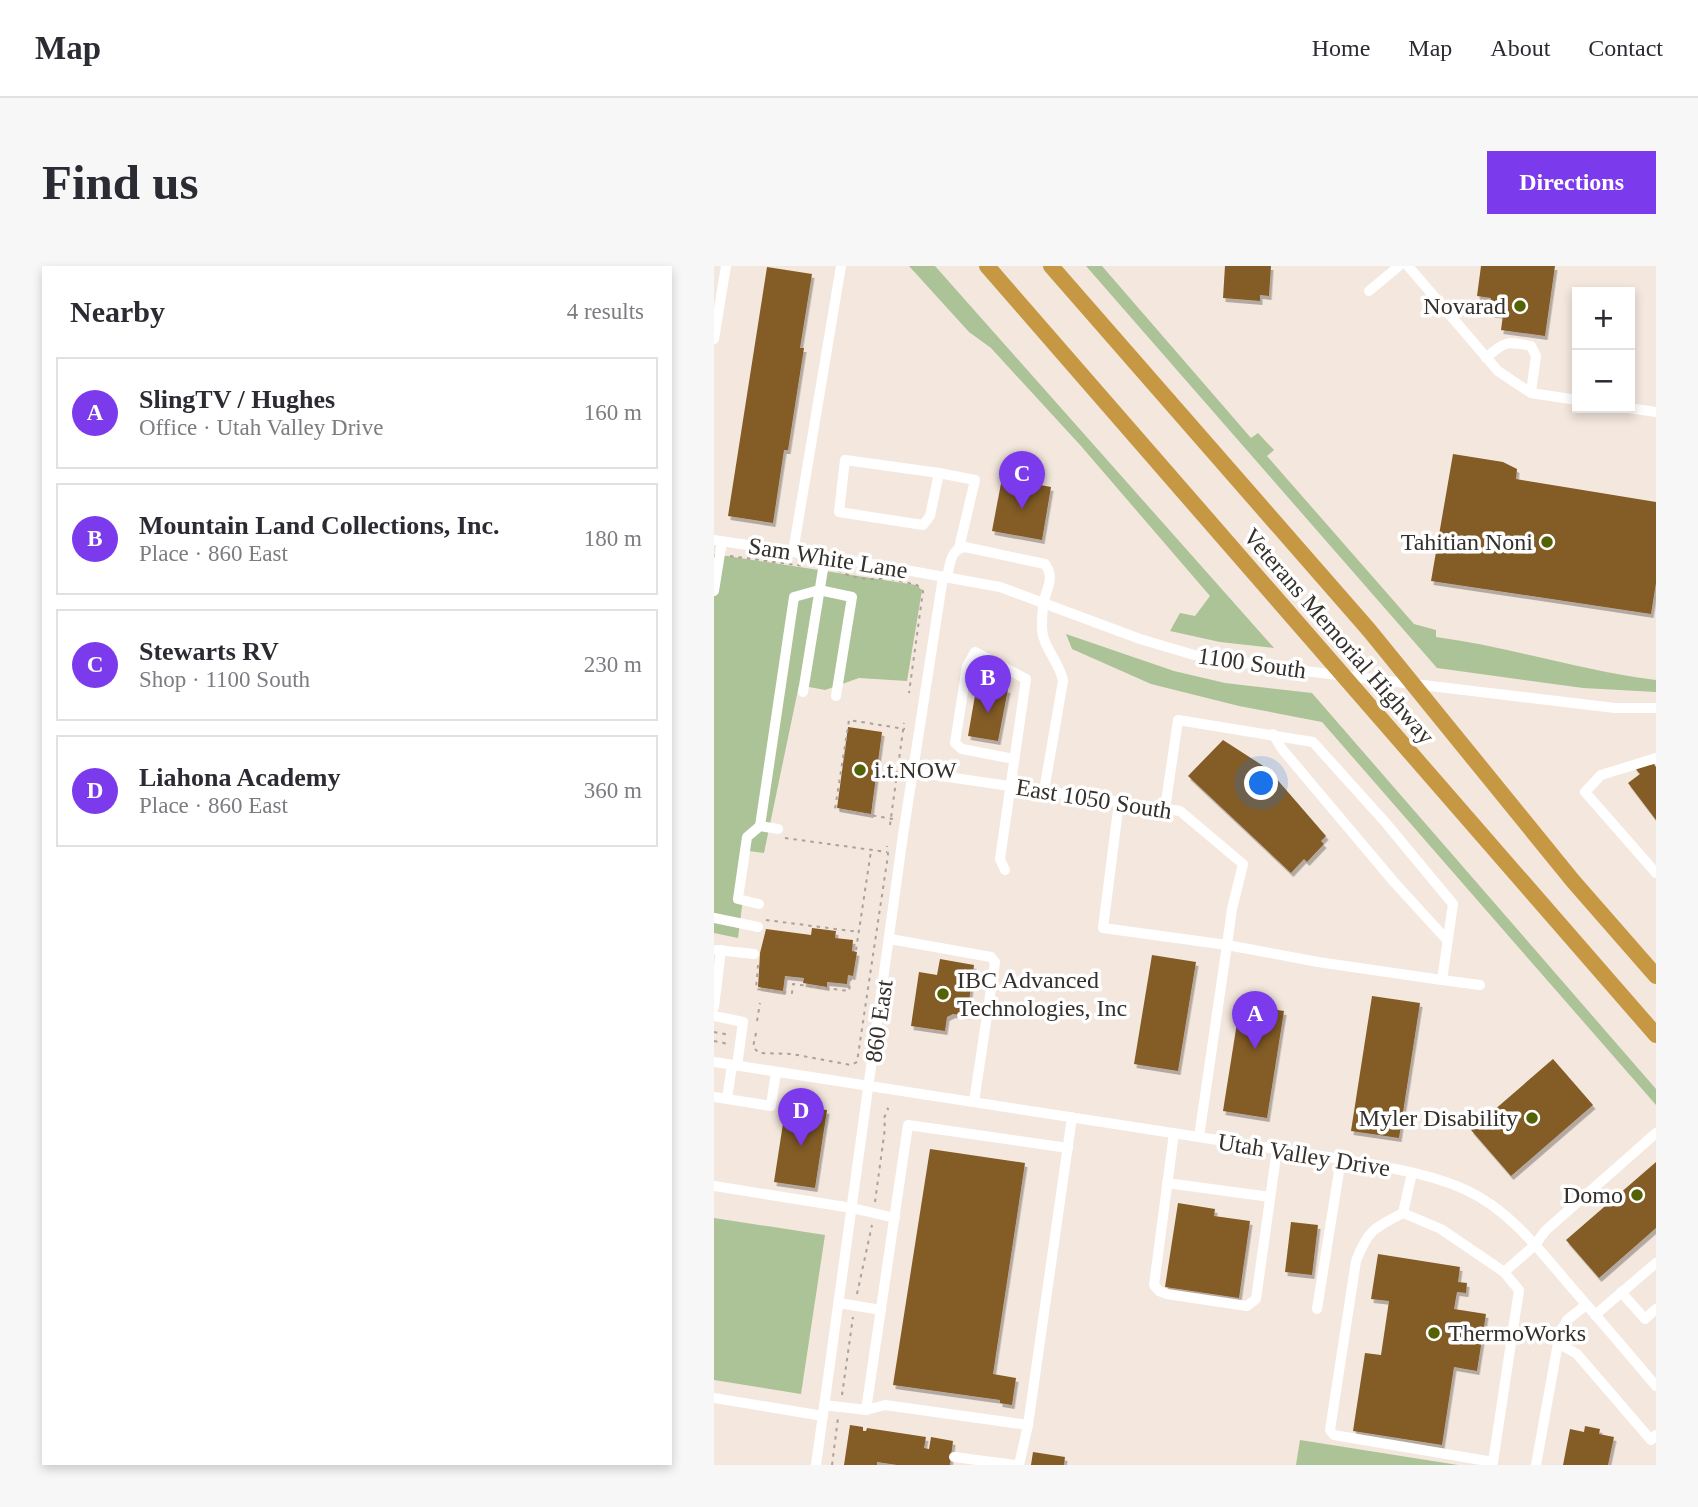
<!DOCTYPE html>
<html lang="en">
<head>
<meta charset="utf-8">
<style>
  body { margin:0; font-family:"Times New Roman",serif; background:#f7f7f7; color:#2b2b33 }
  .controls { position:absolute; right:21px; top:21px; display:grid; overflow:hidden; border-radius:0px; box-shadow:0 4px 10px #0003 }
  .controls button { width:63px; height:63px; display:grid; place-items:center; padding:0; border:0; border-bottom:2px solid #e1e1e2; background:#fff; color:#2b2b33; font:35px sans-serif }
  .you { position:absolute; left:548px; top:518px; width:24px; height:24px; margin:-18px; border:5px solid #fff; border-radius:50%; background:#1a73e8; box-shadow:0 0 0 10px #1a73e833 }
  .badge { display:grid; place-items:center; width:46px; height:46px; border-radius:50%; background:#7c3aed; color:#fff; font-size:23px; font-weight:700 }
  .pin { position:absolute; translate:-50% -58px; filter:drop-shadow(0 2px 4px #0008) }
  .pin::after { content:''; position:absolute; top:37px; width:24px; height:21px; background:inherit; clip-path:polygon(0 0,100% 0,50% 100%) }
  .list { margin:0; padding:0; list-style:none }
  h2 { display:flex; justify-content:space-between; align-items:center; height:91px; margin:0; padding:0 28px; font-size:30px }
  h2 small { font-size:23px; font-weight:400; color:#7c7c81 }
  .list li { display:grid; grid-template-columns:46px 1fr auto; gap:21px; align-items:center; box-sizing:border-box; height:112px; margin:0 14px 14px; padding:0 14px; border:2px solid #e1e1e2; border-radius:0px }
  .list b { display:block; font-size:26px; white-space:nowrap }
  .list p { margin:0; font-size:23px; white-space:nowrap; color:#7c7c81 }
  .list em { font-size:23px; font-style:normal; color:#7c7c81 }
  .map { position:relative; flex:none; width:942px; height:1199px; overflow:hidden; border-radius:0px }
  header { display:flex; align-items:center; gap:42px; box-sizing:border-box; height:98px; padding:0 35px; background:#fff; border-bottom:2px solid #e1e1e2 }
  header strong { font-size:33px }
  nav { display:flex; gap:38px; margin-inline-start:auto; font-size:24px }
  .intro { display:flex; align-items:center; justify-content:space-between; box-sizing:border-box; height:168px; padding:0 42px }
  h1 { margin:0; font-size:49px }
  .button { padding:18px 32px; border-radius:0px; background:#7c3aed; color:#fff; font-size:24px; font-weight:700 }
  main { display:flex; gap:42px; padding:0 42px }
  aside { flex:1; background:#fff; border-radius:0px; box-shadow:0 4px 10px #0003 }
  .map>svg:first-child { display:block }
</style>
</head>
<body>
<header>
<strong>Map</strong>
<nav><a>Home</a><a>Map</a><a>About</a><a>Contact</a></nav>
</header>
<div class="intro"><h1>Find us</h1><a class="button">Directions</a></div>
<main>
<aside>
<h2>Nearby<small>4 results</small></h2>
<ul class="list">
<li><span class="badge">A</span><div><b>SlingTV / Hughes</b><p>Office · Utah Valley Drive</p></div><em>160 m</em></li>
<li><span class="badge">B</span><div><b>Mountain Land Collections, Inc.</b><p>Place · 860 East</p></div><em>180 m</em></li>
<li><span class="badge">C</span><div><b>Stewarts RV</b><p>Shop · 1100 South</p></div><em>230 m</em></li>
<li><span class="badge">D</span><div><b>Liahona Academy</b><p>Place · 860 East</p></div><em>360 m</em></li>
</ul>
</aside>
<div class="map">
<svg width="942" height="1199" viewBox="0 0 942 1199">
  <defs>
    <filter id="shadow"><feDropShadow dx="2.5" dy="4" stdDeviation="0" flood-color="#0004"/></filter>
  </defs>
  <rect width="100%" height="100%" fill="#f4e7dd"/>
  <g fill="#abc397">
    <path d="M 195,0 L 221,0 L 560,382 L 506,376 L 456,365 L 466,347 L 481,350 L 496,330 L 367,180 L 277,82 L 255,66 Z"/>
    <path d="M 372,0 L 388,0 L 537,172 L 544,167 L 560,184 L 553,190 L 700,358 L 722,364 L 722,371 C 797,381 868,405 942,414 L 942,426 L 869,422 L 723,402 Z"/>
    <path d="M 0,288 L 202,319 L 208,324 L 193,415 L 145,412 L 111,424 L 85,419 L 50,587 L 35,585 L 24,672 L 0,667 Z"/>
    <path d="M 352,368 L 460,405 L 511,417 L 598,427 L 942,823 L 942,839 L 608,456 L 525,440 L 437,418 L 358,383 Z"/>
    <path d="M 0,952 L 111,969 L 87,1128 L 0,1114 Z"/>
    <path d="M 586,1174 L 744,1199 L 582,1199 Z"/>
  </g>
  <g fill="#835c26" filter="url(#shadow)">
    <path d="M 511,0 L 557,0 L 555,30 L 546,29 L 546,35 L 509,32 Z"/>
    <path d="M 767,0 L 841,0 L 831,70 L 787,64 L 789,49 L 774,47 L 777,32 L 763,30 Z"/>
    <path d="M 53,1 L 98,8 L 86,82 L 90,82 L 74,184 L 70,184 L 59,257 L 14,250 Z"/>
    <path d="M 739,188 L 789,196 L 803,203 L 802,213 L 942,236 L 942,317 L 937,348 L 717,315 Z"/>
    <path d="M 288,212 L 337,221 L 328,274 L 278,265 Z"/>
    <path d="M 263,418 L 294,423 L 284,475 L 254,470 Z"/>
    <path d="M 134,461 L 168,466 L 157,548 L 123,542 Z"/>
    <path d="M 509,474 L 554,503 L 612,570 L 607,575 L 610,578 L 593,596 L 590,593 L 577,607 L 474,510 Z"/>
    <path d="M 940,498 L 942,501 L 942,554 L 914,517 L 926,508 L 920,501 Z"/>
    <path d="M 98,662 L 122,665 L 121,672 L 139,674 L 138,685 L 143,686 L 139,710 L 134,709 L 133,718 L 113,716 L 113,721 L 89,717 L 90,712 L 71,710 L 69,725 L 44,721 L 46,687 L 52,663 L 97,669 Z"/>
    <path d="M 438,689 L 482,696 L 464,805 L 420,798 Z"/>
    <path d="M 226,693 L 260,699 L 253,750 L 239,748 L 233,751 L 231,765 L 197,760 L 205,706 L 223,709 Z"/>
    <path d="M 658,730 L 706,737 L 685,872 L 637,865 Z"/>
    <path d="M 526,738 L 570,745 L 553,852 L 509,845 Z"/>
    <path d="M 839,793 L 879,839 L 797,910 L 757,864 Z"/>
    <path d="M 72,838 L 113,844 L 101,922 L 60,916 Z"/>
    <path d="M 216,883 L 311,897 L 279,1108 L 302,1112 L 298,1139 L 286,1137 L 286,1134 L 179,1119 Z"/>
    <path d="M 942,896 L 942,962 L 885,1012 L 852,974 Z"/>
    <path d="M 464,937 L 501,943 L 500,950 L 536,955 L 525,1032 L 451,1021 Z"/>
    <path d="M 577,956 L 604,959 L 598,1009 L 571,1006 Z"/>
    <path d="M 664,988 L 746,1001 L 744,1016 L 753,1017 L 752,1027 L 743,1026 L 740,1043 L 772,1048 L 763,1105 L 740,1101 L 728,1179 L 639,1165 L 651,1087 L 667,1089 L 675,1035 L 657,1033 Z"/>
    <path d="M 136,1159 L 149,1161 L 149,1165 L 152,1165 L 153,1162 L 212,1171 L 210,1182 L 215,1183 L 217,1171 L 239,1175 L 236,1199 L 183,1199 L 163,1196 L 163,1199 L 130,1199 Z"/>
    <path d="M 871,1160 L 886,1163 L 885,1168 L 900,1171 L 894,1199 L 849,1199 L 856,1163 L 870,1166 Z"/>
    <path d="M 319,1186 L 351,1191 L 350,1199 L 317,1199 Z"/>
  </g>
  <g fill="none" stroke-linecap="round" stroke-linejoin="round">
    <g stroke="#aca29a" stroke-width="2" stroke-dasharray="3.5 5" stroke-linecap="butt">
      <path d="M 16,290 L 90,300"/>
      <path d="M 124,304 C 135,312 159,315 171,312"/>
      <path d="M 177,313 L 203,319 L 209,325 L 195,427"/>
      <path d="M 179,553 L 121,543 L 135,454 L 191,463"/>
      <path d="M 176,559 L 190,457"/>
      <path d="M 71,572 L 173,586"/>
      <path d="M 52,654 L 145,666"/>
      <path d="M 142,684 L 157,585"/>
      <path d="M 44,699 L 42,723 L 78,727 L 79,718 L 135,725 L 137,712"/>
      <path d="M 43,755 L 46,737"/>
      <path d="M 0,766 L 16,769"/>
      <path d="M 42,767 L 39,781 L 45,787 L 78,788 L 137,799 L 143,796 L 174,589 L 173,580"/>
      <path d="M 0,775 L 14,778 L 14,776"/>
      <path d="M 161,936 L 171,862 L 170,852 L 174,843 L 173,842"/>
      <path d="M 143,1028 L 158,959"/>
      <path d="M 128,1129 L 139,1051"/>
      <path d="M 118,1199 L 124,1152"/>
    </g>
    <g stroke="#fff" stroke-width="10">
      <path d="M 694,0 L 784,105 L 817,127 L 863,134"/>
      <path d="M 655,25 L 685,0"/>
      <path d="M 0,73 L 12,0"/>
      <path d="M 772,92 C 791,75 793,75 817,80 L 822,90 L 817,126"/>
      <path d="M 915,142 L 942,146"/>
      <path d="M 225,207 L 216,250 L 209,259 L 125,246 L 131,194 L 225,207 L 261,214 L 245,282"/>
      <path d="M 0,274 L 164,299 L 286,321 L 426,373 L 480,389 L 557,401 L 901,442 L 942,442"/>
      <path d="M 79,286 L 127,0"/>
      <path d="M 233,312 C 236,299 236,283 251,281 L 331,298 C 341,312 333,321 330,335 C 328,343 328,355 328,363 C 329,382 346,396 349,415 L 330,525"/>
      <path d="M 0,325 L 8,275"/>
      <path d="M 89,426 L 111,291"/>
      <path d="M 559,468 L 568,483 L 680,616 L 733,674"/>
      <path d="M 942,492 L 887,509 L 871,526 L 942,607"/>
      <path d="M 200,506 L 466,545 L 529,598 L 518,643 L 513,679 L 389,662 L 405,536"/>
      <path d="M 451,543 L 464,454 L 599,476 L 671,556 L 739,638 L 728,714 L 766,719"/>
      <path d="M 64,563 L 46,560 L 80,331 L 105,324 L 138,331 L 122,430"/>
      <path d="M 291,604 L 286,593 L 312,413 L 261,386 L 253,400 L 241,477 L 248,483 L 300,493"/>
      <path d="M 45,638 L 24,633 L 33,571 L 46,560"/>
      <path d="M 0,652 L 44,661"/>
      <path d="M 176,673 L 277,691 L 281,696 L 260,836"/>
      <path d="M 3,684 L 40,688"/>
      <path d="M 0,741 L 7,684"/>
      <path d="M 0,750 L 29,756 L 23,800"/>
      <path d="M 0,796 L 627,893 C 668,901 713,906 752,924 C 796,944 827,986 858,1022 C 886,1054 914,1087 942,1120"/>
      <path d="M 0,831 L 57,840 L 62,806"/>
      <path d="M 13,833 L 18,799"/>
      <path d="M 460,867 L 440,1019 L 445,1025 L 453,1028 L 533,1040 L 542,1033 L 563,883"/>
      <path d="M 485,871 L 513,679 L 604,696 L 728,714"/>
      <path d="M 698,907 L 689,947 C 660,962 654,964 642,995 L 616,1164 L 620,1169 L 779,1196 L 805,1024 L 790,1006 L 821,979 L 831,965 L 942,867"/>
      <path d="M 453,917 L 556,931"/>
      <path d="M 0,920 L 138,942 L 181,952"/>
      <path d="M 689,947 L 727,963 L 790,1006"/>
      <path d="M 907,1026 L 931,1053 L 942,1043"/>
      <path d="M 125,1037 L 167,1044"/>
      <path d="M 603,1043 L 627,893"/>
      <path d="M 881,1049 L 942,997"/>
      <path d="M 844,1077 L 863,1088 L 937,1174 L 942,1169"/>
      <path d="M 0,1132 L 109,1150"/>
      <path d="M 110,1139 L 152,1144 L 171,1139 L 314,1159 L 358,851"/>
      <path d="M 152,1144 L 194,859 L 354,882"/>
      <path d="M 240,1191 L 301,1199"/>
      <path d="M 102,1199 L 189,569 L 229,311"/>
      <path d="M 305,1199 L 314,1159"/>
      <path d="M 822,1199 L 846,1066 L 853,1054 L 872,1039"/>
    </g>
    <g stroke="#c69843" stroke-width="16">
      <path d="M 273,0 L 942,769"/>
      <path d="M 337,0 L 655,364 L 859,615 L 942,710"/>
    </g>
  </g>
  <g fill="#526205" stroke="#fff" stroke-width="2.5">
    <circle cx="806" cy="40" r="7"/>
    <circle cx="833" cy="276" r="7"/>
    <circle cx="146" cy="504" r="7"/>
    <circle cx="229" cy="728" r="7"/>
    <circle cx="818" cy="852" r="7"/>
    <circle cx="923" cy="929" r="7"/>
    <circle cx="720" cy="1067" r="7"/>
  </g>
  <g text-anchor="middle" dominant-baseline="central" stroke-width="7" stroke-linejoin="round" paint-order="stroke">
    <g font-size="24" fill="#35302c" stroke="#fff" text-anchor="end">
      <text x="792" y="40">Novarad</text>
      <text x="819" y="276">Tahitian Noni</text>
      <text x="160" y="504" text-anchor="start">i.t.NOW</text>
      <text x="243" y="714" text-anchor="start">IBC Advanced<tspan x="243" dy="28">Technologies, Inc</tspan></text>
      <text x="804" y="852">Myler Disability</text>
      <text x="909" y="929">Domo</text>
      <text x="734" y="1067" text-anchor="start">ThermoWorks</text>
    </g>
    <g font-size="24" fill="#35302c" stroke="#fff">
      <text transform="translate(114 292) rotate(9)">Sam White Lane</text>
      <text transform="translate(625 370) rotate(49)">Veterans Memorial Highway</text>
      <text transform="translate(538 397) rotate(8)">1100 South</text>
      <text transform="translate(380 533) rotate(9)">East 1050 South</text>
      <text transform="translate(165 755) rotate(-82)">860 East</text>
      <text transform="translate(590 889) rotate(9)">Utah Valley Drive</text>
    </g>
  </g>
</svg>
<div class="controls">
<button>+</button>
<button>−</button>
</div>
<div class="you"></div>
<div class="pin badge" style="left:541px;top:783px">A</div>
<div class="pin badge" style="left:274px;top:447px">B</div>
<div class="pin badge" style="left:308px;top:243px">C</div>
<div class="pin badge" style="left:87px;top:880px">D</div>
</div>
</main>
</body>
</html>
